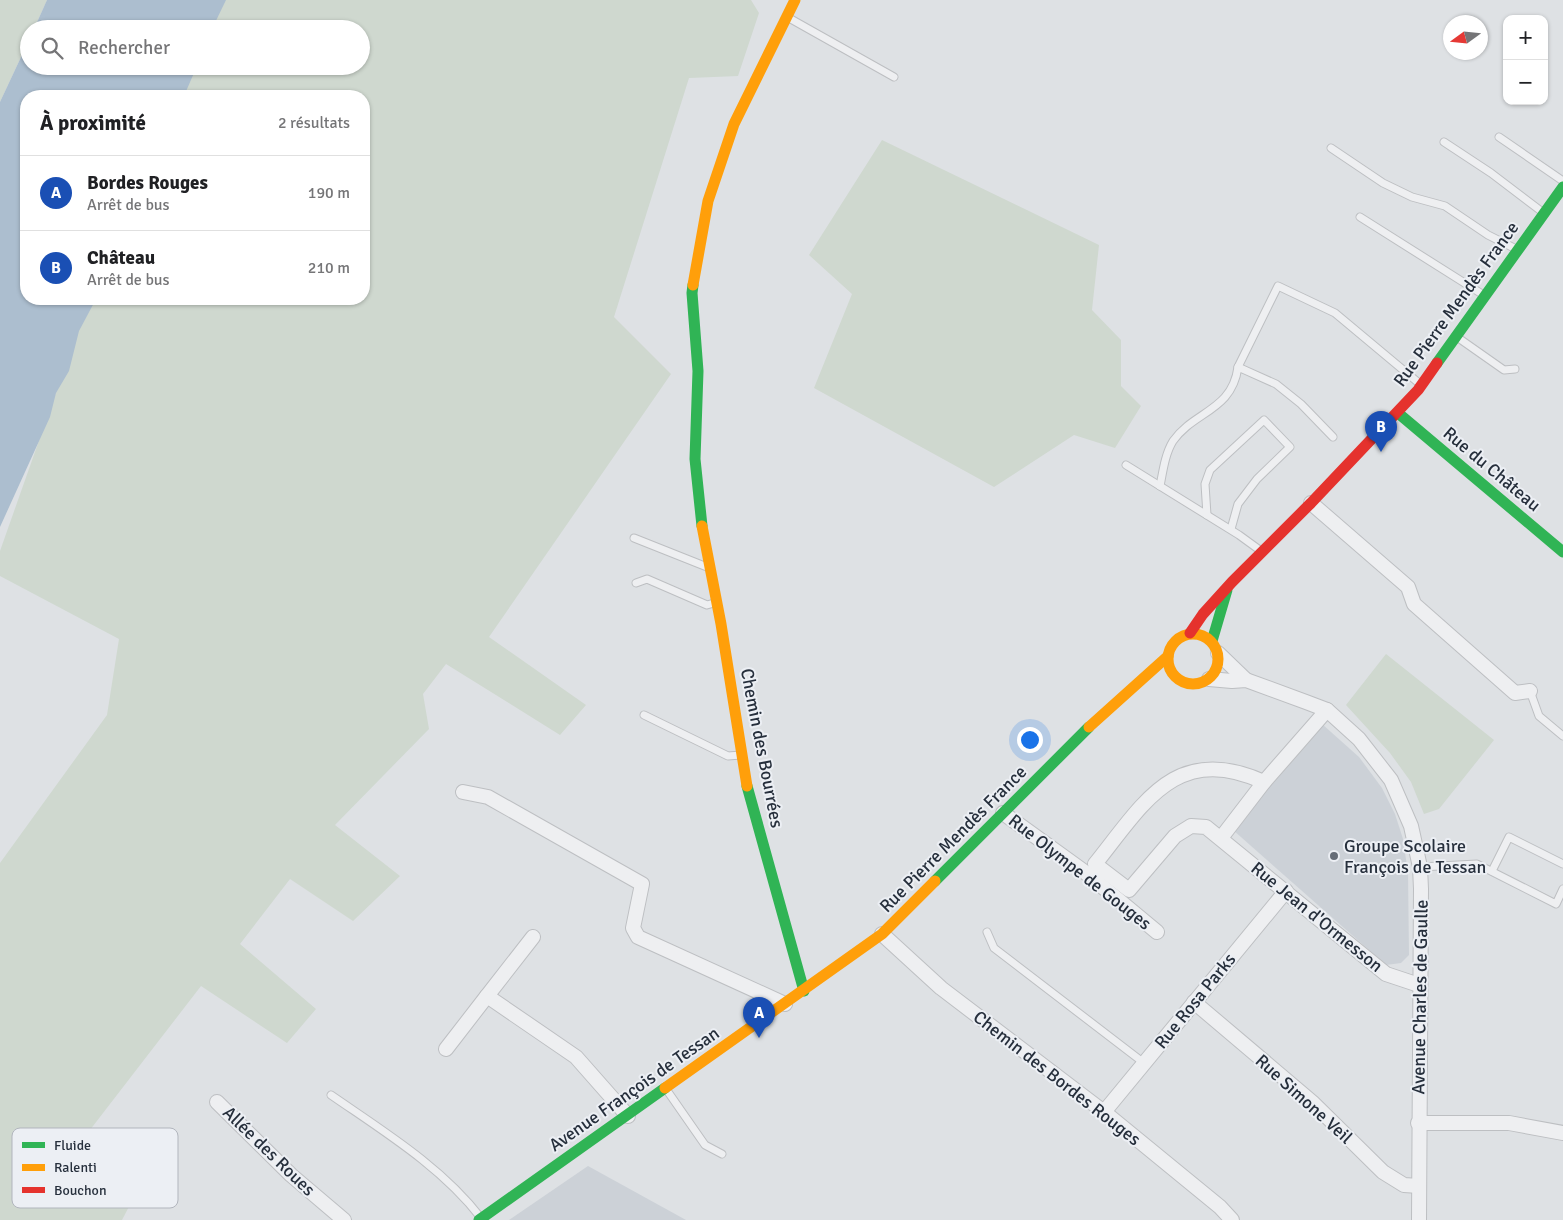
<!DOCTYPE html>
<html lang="fr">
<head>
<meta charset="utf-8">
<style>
  body { margin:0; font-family:Signika,sans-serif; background:#f6f6f6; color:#202124 }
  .controls { position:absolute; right:15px; top:15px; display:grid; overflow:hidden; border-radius:10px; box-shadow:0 1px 4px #0004 }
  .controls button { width:45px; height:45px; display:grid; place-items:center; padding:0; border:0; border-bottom:1px solid #e0e0e0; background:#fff; color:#202124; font:25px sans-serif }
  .compass { position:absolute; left:1443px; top:15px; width:45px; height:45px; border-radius:50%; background:#fff; box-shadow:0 1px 4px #0004; rotate:255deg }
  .you { position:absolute; left:1029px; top:739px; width:18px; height:18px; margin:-12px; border:4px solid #fff; border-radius:50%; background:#1a73e8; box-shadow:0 0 0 8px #1a73e833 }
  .badge { display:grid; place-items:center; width:32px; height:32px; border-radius:50%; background:#666d77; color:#fff; font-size:16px; font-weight:700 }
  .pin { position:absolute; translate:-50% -41px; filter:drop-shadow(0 1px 2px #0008) }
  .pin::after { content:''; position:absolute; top:26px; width:18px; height:15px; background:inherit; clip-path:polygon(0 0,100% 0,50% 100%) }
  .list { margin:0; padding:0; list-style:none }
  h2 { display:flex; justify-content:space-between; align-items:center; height:65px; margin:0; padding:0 20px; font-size:21px }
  h2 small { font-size:16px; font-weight:400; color:#757577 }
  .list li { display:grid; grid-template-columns:32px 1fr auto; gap:15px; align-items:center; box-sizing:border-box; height:75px; padding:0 20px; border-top:1px solid #e0e0e0 }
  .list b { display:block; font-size:19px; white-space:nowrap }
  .list p { margin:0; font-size:16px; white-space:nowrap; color:#757577 }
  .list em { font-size:16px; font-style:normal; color:#757577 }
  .icon { flex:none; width:28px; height:28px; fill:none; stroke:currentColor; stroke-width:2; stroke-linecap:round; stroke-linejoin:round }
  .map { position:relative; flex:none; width:1563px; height:1220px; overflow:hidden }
  .search { position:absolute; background:#fff; box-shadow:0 1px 4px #0004; left:20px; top:20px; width:350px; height:55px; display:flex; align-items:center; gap:12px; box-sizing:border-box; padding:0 18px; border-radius:28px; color:#757577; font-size:19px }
  .panel { position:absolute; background:#fff; box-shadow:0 1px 4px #0004; left:20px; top:90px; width:350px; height:215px; border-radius:20px }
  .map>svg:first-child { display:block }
</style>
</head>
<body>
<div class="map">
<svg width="1563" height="1220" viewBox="0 0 1563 1220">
  <rect width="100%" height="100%" fill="#dee1e4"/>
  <g fill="#ccd1d7">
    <path d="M 1322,724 L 1359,757 L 1382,788 L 1395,814 L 1403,839 L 1408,873 L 1409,955 L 1401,963 L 1386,965 L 1233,830 Z"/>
    <path d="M 588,1166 L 686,1220 L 509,1220 Z"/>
  </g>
  <g fill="#cfd8cf">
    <path d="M 0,0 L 47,0 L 34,29 L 29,29 L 29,40 L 0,102 Z"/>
    <path d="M 214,0 L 751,0 L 759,13 L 738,76 L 689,78 L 614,317 L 671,374 L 489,637 L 586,705 L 560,735 L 446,664 L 423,694 L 429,729 L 335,825 L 400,876 L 353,921 L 290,879 L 240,944 L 316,1009 L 287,1043 L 201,986 L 83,1139 L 134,1197 L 122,1220 L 0,1220 L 0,863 L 107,715 L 119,639 L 0,576 L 0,551 L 89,299 L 364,299 L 364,96 L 175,96 L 188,66 L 361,66 L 361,29 L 203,29 Z"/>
    <path d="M 882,140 L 1099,245 L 1092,310 L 1121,340 L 1121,386 L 1141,406 L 1115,448 L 1074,435 L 994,487 L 814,388 L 852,294 L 809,255 Z"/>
    <path d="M 1386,654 L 1494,740 L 1439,809 L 1424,814 L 1411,782 L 1390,753 L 1346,705 Z"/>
  </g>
  <g fill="#acbecf">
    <path d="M 47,0 L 226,0 L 212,29 L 34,29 Z"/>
    <path d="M 29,40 L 29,66 L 197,66 L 184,96 L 26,96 L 26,299 L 96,299 L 79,331 L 69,371 L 56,393 L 50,417 L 0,527 L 0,102 Z"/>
  </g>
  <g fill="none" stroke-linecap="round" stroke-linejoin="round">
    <g stroke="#bdbfc2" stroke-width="9">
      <g id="lane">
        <path d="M 789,18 L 894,77"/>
        <path d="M 1499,137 L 1563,181"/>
        <path d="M 1444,142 L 1491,173 L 1541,211"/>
        <path d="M 1331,148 L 1383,183 L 1412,197 L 1445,206 L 1488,235 L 1516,249"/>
        <path d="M 1360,217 L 1482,294"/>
        <path d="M 1457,337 L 1504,370 L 1515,369"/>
        <path d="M 1238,367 L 1278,286 L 1335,313 L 1420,384"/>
        <path d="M 1126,465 L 1239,535 L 1261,551"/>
        <path d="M 1160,486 C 1163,471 1165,454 1173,441 C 1194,411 1232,411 1238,367 L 1276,384 L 1301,404 L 1333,437"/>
        <path d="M 1207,515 L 1205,484 L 1210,470 L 1264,420 L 1290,447 L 1257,479 L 1238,504 L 1231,529"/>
        <path d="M 634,538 L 707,567"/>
        <path d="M 636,583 L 647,579 L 707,605 L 714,603"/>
        <path d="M 1530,691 L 1539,716 L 1563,736"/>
        <path d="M 644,715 L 728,756 L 741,755"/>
        <path d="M 1420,867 L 1477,864 L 1556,904 L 1563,889"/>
        <path d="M 1492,871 L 1509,837 L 1563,864"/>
        <path d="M 987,932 L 994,948 L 1144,1063"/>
        <path d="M 666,1089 L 705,1145 L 722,1154"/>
        <path d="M 331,1095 C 383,1131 442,1167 481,1218"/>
      </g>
    </g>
    <g stroke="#bdbfc2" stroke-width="16">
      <g id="street">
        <path d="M 1311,503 L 1408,587 L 1414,604 L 1515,693 L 1530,691"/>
        <path d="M 1218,653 L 1246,680"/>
        <path d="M 1209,679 L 1232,681 L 1246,680 L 1306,702 L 1327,710 L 1359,739 L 1391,780 L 1411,826 L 1420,867 L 1421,889 L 1419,1220"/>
        <path d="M 1264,782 C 1176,742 1144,803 1095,864 L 1129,890 L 1175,836 L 1191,826 L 1206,827 L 1386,974 L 1419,985"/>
        <path d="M 463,792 L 488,797 L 642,884 L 633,928 L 638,937 L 785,1004"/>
        <path d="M 1003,813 L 1086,873 L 1157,932"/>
        <path d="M 1221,838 L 1264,782 L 1327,710"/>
        <path d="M 882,934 L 941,988 L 1104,1112 L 1220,1207 L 1232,1220"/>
        <path d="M 487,996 L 533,937"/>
        <path d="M 1194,1002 L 1312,1102 L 1383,1172 L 1404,1185 L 1419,1186"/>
        <path d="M 446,1049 L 487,996 L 576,1057 L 628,1116"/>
        <path d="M 217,1102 L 291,1175 L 344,1220"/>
        <path d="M 1104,1112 L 1286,891"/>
        <path d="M 1418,1123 L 1509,1123 L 1563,1133"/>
      </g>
    </g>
    <use href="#lane" stroke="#eeeff1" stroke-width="7"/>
    <use href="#street" stroke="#eeeff1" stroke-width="14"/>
    <g stroke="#30b455" stroke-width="11">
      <path d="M 693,285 L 692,293 L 698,371 L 695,459 L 702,526"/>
      <path d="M 1437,363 L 1563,187"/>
      <path d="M 1398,413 L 1563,552"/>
      <path d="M 1212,641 L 1227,590"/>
      <path d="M 747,786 L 804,991"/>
      <path d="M 935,881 L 1089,727"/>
      <path d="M 479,1220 L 665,1088"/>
    </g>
    <g stroke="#ff9f0a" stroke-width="11">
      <path d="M 693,285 L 708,201 L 734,124 L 795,0"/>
      <path d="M 702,526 L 721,624 L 747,786"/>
      <circle cx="1193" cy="659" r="25"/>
      <path d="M 1089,727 L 1168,656"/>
      <path d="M 665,1088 L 882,934 L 935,881"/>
    </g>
    <path stroke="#e5322d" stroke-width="11" d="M 1190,633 L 1203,614 L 1232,582 L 1311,503 L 1418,390 L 1437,363"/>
  </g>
  <circle fill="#666d77" stroke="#eceff4" stroke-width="2" cx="1334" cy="856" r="5"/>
  <g text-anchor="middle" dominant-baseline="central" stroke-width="4" stroke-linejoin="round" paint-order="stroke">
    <g font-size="18" fill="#262f3c" stroke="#eceff4">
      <text transform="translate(1456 304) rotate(-54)">Rue Pierre Mendès France</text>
      <text transform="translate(1492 469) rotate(40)">Rue du Château</text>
      <text transform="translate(762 748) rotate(79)">Chemin des Bourrées</text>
      <text transform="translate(953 839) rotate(-45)">Rue Pierre Mendès France</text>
      <text transform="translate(1080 872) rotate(38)">Rue Olympe de Gouges</text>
      <text transform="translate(1317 917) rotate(39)">Rue Jean d'Ormesson</text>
      <text transform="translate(1420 997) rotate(-89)">Avenue Charles de Gaulle</text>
      <text transform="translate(1195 1001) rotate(-51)">Rue Rosa Parks</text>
      <text transform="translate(1057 1078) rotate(38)">Chemin des Bordes Rouges</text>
      <text transform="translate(634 1089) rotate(-35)">Avenue François de Tessan</text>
      <text transform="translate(1304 1099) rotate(42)">Rue Simone Veil</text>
      <text transform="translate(269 1151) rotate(44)">Allée des Roues</text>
    </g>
    <g font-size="18" fill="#262f3c" stroke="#eceff4" text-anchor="start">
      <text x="1344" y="846">Groupe Scolaire<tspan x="1344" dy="21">François de Tessan</tspan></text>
    </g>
  </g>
  <rect x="12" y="1128" width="166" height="80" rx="8" fill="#eceff4" stroke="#b1b5bd" stroke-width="1"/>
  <rect x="22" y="1142" width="23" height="6" fill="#30b455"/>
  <rect x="22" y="1164" width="23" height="7" fill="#ff9f0a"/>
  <rect x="22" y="1187" width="23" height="6" fill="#e5322d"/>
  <g font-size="14" fill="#262f3c">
    <text x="54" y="1150">Fluide</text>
    <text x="54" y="1172">Ralenti</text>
    <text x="54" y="1195">Bouchon</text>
  </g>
</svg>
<div class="controls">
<button>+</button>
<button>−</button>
</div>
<svg class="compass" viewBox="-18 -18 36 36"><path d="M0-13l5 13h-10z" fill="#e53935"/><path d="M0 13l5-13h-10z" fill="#757577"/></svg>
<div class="you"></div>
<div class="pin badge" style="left:759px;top:1038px;background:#1a4fb4">A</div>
<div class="pin badge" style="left:1381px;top:452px;background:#1a4fb4">B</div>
<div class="search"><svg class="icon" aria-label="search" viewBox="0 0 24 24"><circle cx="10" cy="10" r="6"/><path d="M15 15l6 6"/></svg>Rechercher</div>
<section class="panel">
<h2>À proximité<small>2 résultats</small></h2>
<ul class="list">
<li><span class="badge" style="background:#1a4fb4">A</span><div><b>Bordes Rouges</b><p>Arrêt de bus</p></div><em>190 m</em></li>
<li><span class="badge" style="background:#1a4fb4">B</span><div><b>Château</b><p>Arrêt de bus</p></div><em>210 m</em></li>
</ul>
</section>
</div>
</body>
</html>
